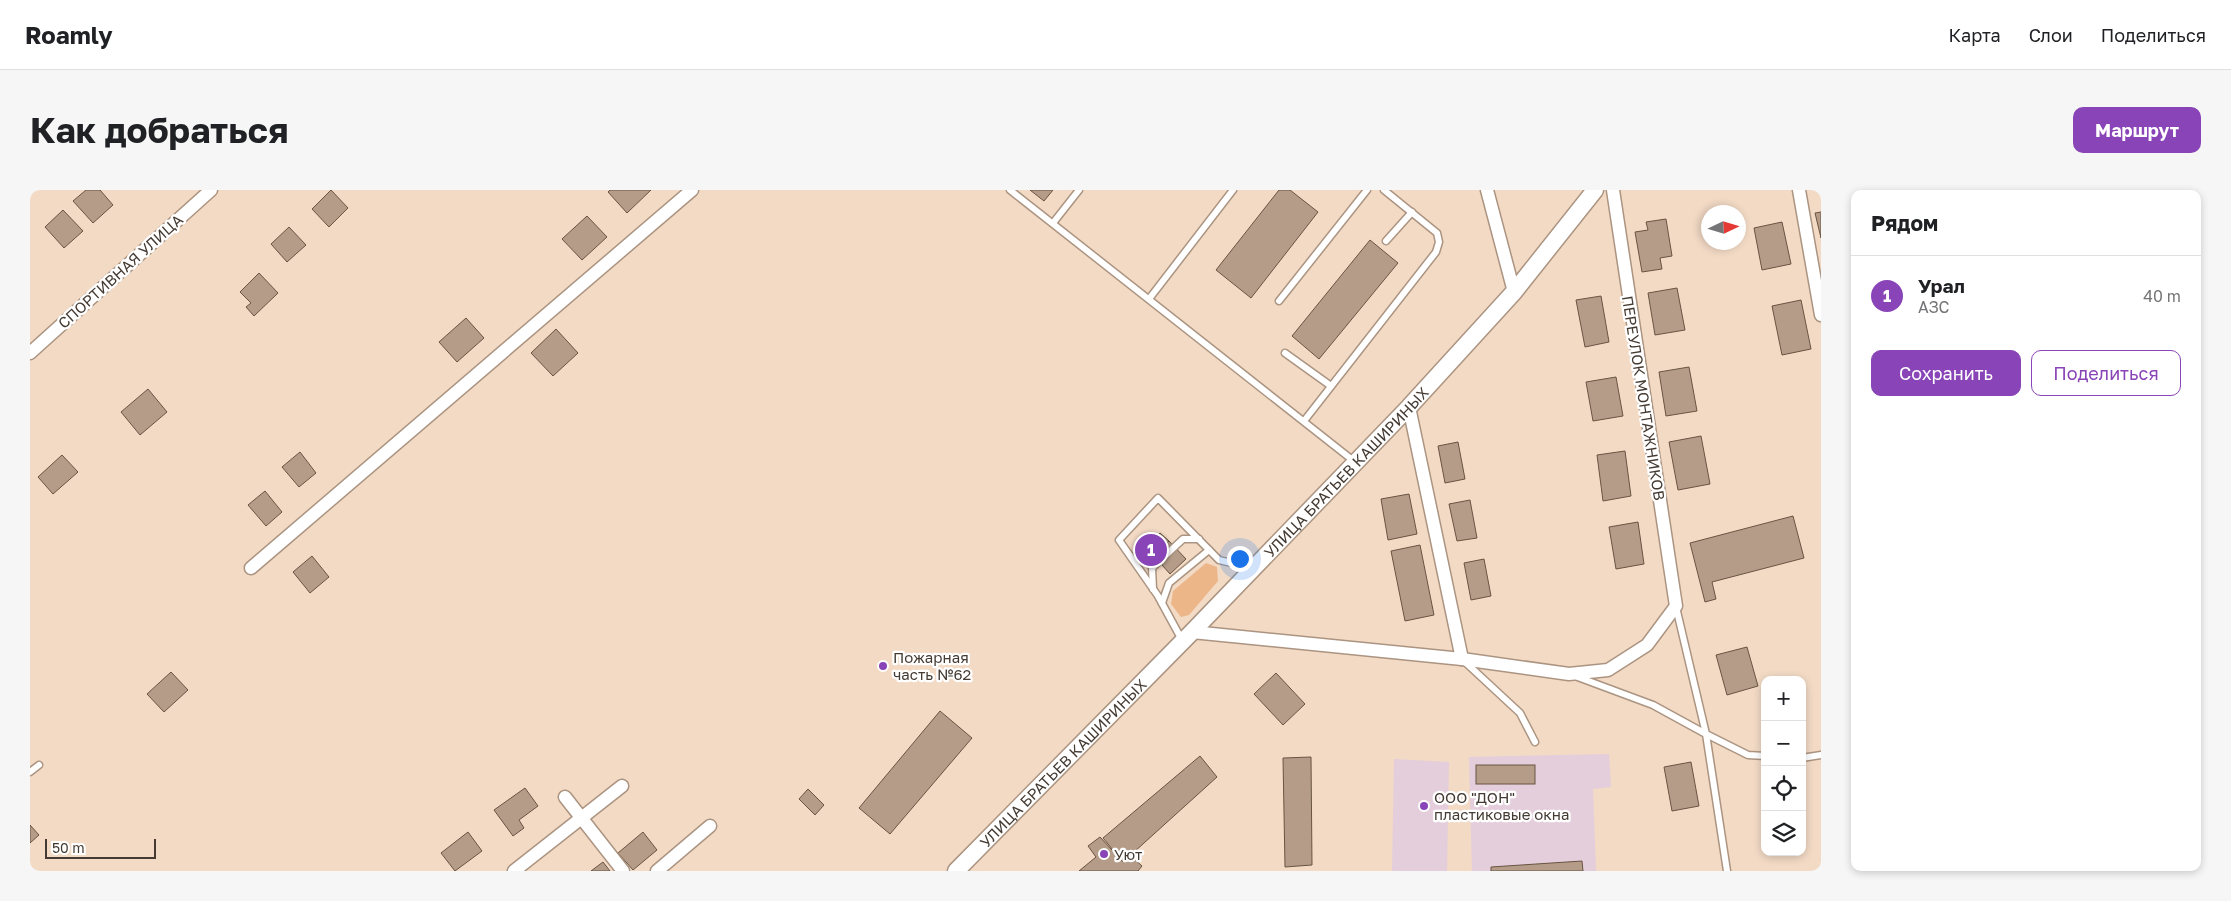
<!DOCTYPE html>
<html lang="ru">
<head>
<meta charset="utf-8">
<style>
  body { margin:0; font-family:"Golos Text",sans-serif; background:#f6f6f6; color:#202124 }
  .controls { position:absolute; right:15px; bottom:15px; display:grid; overflow:hidden; border-radius:10px; box-shadow:0 2px 8px #0003 }
  .controls button { width:45px; height:45px; display:grid; place-items:center; padding:0; border:0; border-bottom:1px solid #e0e0e0; background:#fff; color:#202124; font:25px sans-serif }
  .compass { position:absolute; left:1671px; top:15px; width:45px; height:45px; border-radius:50%; background:#fff; box-shadow:0 2px 8px #0003; rotate:86deg }
  .scale { position:absolute; left:15px; bottom:12px; width:111px; box-sizing:border-box; padding-left:5px; border:2px solid #443a32; border-top:0; font-size:14px; line-height:18px; white-space:nowrap; color:#443a32; -webkit-text-stroke:4px #fff; paint-order:stroke }
  .you { position:absolute; left:1209px; top:368px; width:18px; height:18px; margin:-12px; border:4px solid #fff; border-radius:50%; background:#1a73e8; box-shadow:0 0 0 8px #1a73e833 }
  .badge { display:grid; place-items:center; width:32px; height:32px; border-radius:50%; background:#8944b7; color:#fff; font-size:16px; font-weight:700 }
  .pin { position:absolute; translate:-50% -50%; border:2px solid #fff; box-shadow:0 1px 5px #0006 }
  .list { margin:0; padding:0; list-style:none }
  h2 { display:flex; justify-content:space-between; align-items:center; height:65px; margin:0; padding:0 20px; font-size:21px }
  h2 small { font-size:16px; font-weight:400; color:#757577 }
  .list li { display:grid; grid-template-columns:32px 1fr auto; gap:15px; align-items:center; box-sizing:border-box; height:80px; padding:0 20px; border-top:1px solid #e0e0e0 }
  .list b { display:block; font-size:19px; white-space:nowrap }
  .list p { margin:0; font-size:16px; white-space:nowrap; color:#757577 }
  .list em { font-size:16px; font-style:normal; color:#757577 }
  .actions { display:flex; gap:10px; padding:15px 20px }
  .actions a { flex:1; padding:11px 0; border:1px solid #8944b7; border-radius:10px; text-align:center; font-size:18px; color:#8944b7 }
  .actions .main { background:#8944b7; color:#fff }
  .icon { flex:none; width:28px; height:28px; fill:none; stroke:currentColor; stroke-width:2; stroke-linecap:round; stroke-linejoin:round }
  .map { position:relative; flex:none; width:1791px; height:681px; overflow:hidden; border-radius:10px }
  header { display:flex; align-items:center; gap:30px; box-sizing:border-box; height:70px; padding:0 25px; background:#fff; border-bottom:1px solid #e0e0e0 }
  header strong { font-size:24px }
  nav { display:flex; gap:28px; margin-inline-start:auto; font-size:18px }
  .intro { display:flex; align-items:center; justify-content:space-between; box-sizing:border-box; height:120px; padding:0 30px }
  h1 { margin:0; font-size:35px }
  .button { padding:12px 22px; border-radius:10px; background:#8944b7; color:#fff; font-size:18px; font-weight:700 }
  main { display:flex; gap:30px; padding:0 30px }
  aside { flex:1; background:#fff; border-radius:10px; box-shadow:0 2px 8px #0003 }
  .map>svg:first-child { display:block }
</style>
</head>
<body>
<header>
<strong>Roamly</strong>
<nav><a>Карта</a><a>Слои</a><a>Поделиться</a></nav>
</header>
<div class="intro"><h1>Как добраться</h1><a class="button">Маршрут</a></div>
<main>
<div class="map">
<svg width="1791" height="681" viewBox="0 0 1791 681">
  <rect width="100%" height="100%" fill="#f2dac5"/>
  <g fill="#e4cedb">
    <path d="M 1579,564 L 1581,597 L 1563,599 L 1566,681 L 1442,681 L 1439,567 Z"/>
    <path d="M 1364,569 L 1419,572 L 1417,681 L 1362,681 Z"/>
  </g>
  <path fill="#ecb689" d="M 1176,373 L 1187,377 L 1188,391 L 1159,425 L 1151,427 L 1141,414 L 1143,401 Z"/>
  <g fill="#b49c89" stroke="#695442">
    <path d="M 56,0 L 70,0 L 83,15 L 63,33 L 43,11 Z"/>
    <path d="M 301,0 L 318,18 L 299,37 L 282,19 Z"/>
    <path d="M 580,0 L 621,0 L 597,23 L 578,2 Z"/>
    <path d="M 1000,0 L 1023,0 L 1014,11 Z"/>
    <path d="M 1249,0 L 1260,0 L 1288,22 L 1221,108 L 1186,80 Z"/>
    <path d="M 33,20 L 53,41 L 34,58 L 15,37 Z"/>
    <path d="M 1791,22 L 1791,48 L 1785,23 Z"/>
    <path d="M 557,26 L 577,47 L 552,70 L 532,49 Z"/>
    <path d="M 1636,29 L 1642,66 L 1630,68 L 1632,79 L 1612,82 L 1605,42 L 1618,40 L 1616,32 Z"/>
    <path d="M 1752,32 L 1761,74 L 1732,80 L 1724,38 Z"/>
    <path d="M 259,37 L 276,55 L 257,72 L 241,54 Z"/>
    <path d="M 1340,50 L 1368,73 L 1289,169 L 1262,146 Z"/>
    <path d="M 229,83 L 248,103 L 224,126 L 216,117 L 221,113 L 210,102 Z"/>
    <path d="M 1647,98 L 1655,140 L 1625,145 L 1618,103 Z"/>
    <path d="M 1571,106 L 1579,152 L 1555,157 L 1546,110 Z"/>
    <path d="M 1771,110 L 1781,159 L 1752,165 L 1742,116 Z"/>
    <path d="M 436,128 L 454,148 L 427,172 L 409,152 Z"/>
    <path d="M 526,139 L 548,163 L 523,186 L 501,163 Z"/>
    <path d="M 1659,177 L 1667,221 L 1636,226 L 1629,182 Z"/>
    <path d="M 1586,187 L 1593,226 L 1563,231 L 1556,192 Z"/>
    <path d="M 118,199 L 137,222 L 110,245 L 91,222 Z"/>
    <path d="M 1671,246 L 1680,294 L 1648,300 L 1639,252 Z"/>
    <path d="M 1428,252 L 1435,289 L 1415,293 L 1408,256 Z"/>
    <path d="M 1595,261 L 1601,306 L 1573,311 L 1567,265 Z"/>
    <path d="M 270,262 L 286,283 L 269,297 L 252,277 Z"/>
    <path d="M 32,265 L 48,282 L 23,304 L 8,287 Z"/>
    <path d="M 235,301 L 252,322 L 236,336 L 218,315 Z"/>
    <path d="M 1379,304 L 1387,344 L 1358,350 L 1351,309 Z"/>
    <path d="M 1440,310 L 1447,348 L 1427,351 L 1419,314 Z"/>
    <path d="M 1763,326 L 1774,368 L 1682,392 L 1686,409 L 1675,412 L 1660,353 Z"/>
    <path d="M 1608,332 L 1614,374 L 1586,379 L 1579,337 Z"/>
    <path d="M 1130,343 L 1139,351 L 1124,366 L 1115,358 Z"/>
    <path d="M 1139,351 L 1156,369 L 1140,384 L 1124,366 Z"/>
    <path d="M 1390,355 L 1404,425 L 1375,431 L 1361,361 Z"/>
    <path d="M 282,366 L 299,387 L 280,403 L 263,382 Z"/>
    <path d="M 1454,369 L 1461,406 L 1441,410 L 1434,373 Z"/>
    <path d="M 1717,457 L 1728,496 L 1697,505 L 1686,465 Z"/>
    <path d="M 141,482 L 158,500 L 134,522 L 117,504 Z"/>
    <path d="M 1246,483 L 1275,514 L 1253,535 L 1224,504 Z"/>
    <path d="M 910,521 L 942,548 L 860,644 L 829,618 Z"/>
    <path d="M 1170,566 L 1187,587 L 1093,672 L 1073,648 Z"/>
    <path d="M 1281,567 L 1282,675 L 1255,677 L 1253,568 Z"/>
    <path d="M 1661,572 L 1669,616 L 1642,621 L 1634,577 Z"/>
    <rect x="1446" y="575" width="59" height="19"/>
    <path d="M 495,598 L 508,616 L 489,630 L 494,638 L 483,646 L 464,620 Z"/>
    <path d="M 778,599 L 794,615 L 785,625 L 769,609 Z"/>
    <path d="M 0,635 L 9,645 L 0,653 Z"/>
    <path d="M 438,642 L 452,661 L 425,681 L 411,663 Z"/>
    <path d="M 613,642 L 627,660 L 603,680 L 588,663 Z"/>
    <path d="M 1070,647 L 1093,672 L 1100,665 L 1112,676 L 1108,681 L 1049,681 L 1066,667 L 1058,656 Z"/>
    <path d="M 1552,671 L 1553,681 L 1461,681 L 1461,677 Z"/>
    <path d="M 573,672 L 580,681 L 561,681 Z"/>
  </g>
  <g fill="none" stroke-linecap="round" stroke-linejoin="round">
    <g stroke="#ab9481" stroke-width="9">
      <g id="service">
        <path d="M 980,0 L 1325,272"/>
        <path d="M 1023,33 L 1049,0"/>
        <path d="M 1356,51 L 1382,22"/>
        <path d="M 1119,109 L 1203,0"/>
        <path d="M 1249,111 L 1337,0"/>
        <path d="M 1255,163 L 1301,196"/>
        <path d="M 1274,231 L 1406,62 L 1409,52 L 1407,43 L 1354,0"/>
        <path d="M 1123,399 L 1122,378 L 1153,349 L 1169,349"/>
        <path d="M 1132,413 L 1139,393 L 1179,360"/>
        <path d="M 1646,417 L 1676,544 L 1718,565 L 1735,566"/>
        <path d="M 1152,450 L 1128,406 L 1089,350 L 1128,308 L 1189,370 L 1222,378"/>
        <path d="M 1435,472 L 1490,523 L 1505,552"/>
        <path d="M 1545,486 L 1623,515 L 1676,544 L 1697,681"/>
        <path d="M 1772,568 L 1791,565"/>
        <path d="M 0,582 L 9,575"/>
      </g>
    </g>
    <g stroke="#ab9481" stroke-width="15">
      <g id="minor">
        <path d="M 1457,0 L 1484,102"/>
        <path d="M 1769,0 L 1791,125"/>
        <path d="M 0,163 L 181,0"/>
        <path d="M 1379,217 L 1432,469"/>
        <path d="M 221,378 L 662,0"/>
        <path d="M 1162,442 L 1432,469 L 1539,484 L 1578,480 L 1617,455 L 1646,416 L 1583,0"/>
        <path d="M 535,607 L 593,681"/>
        <path d="M 484,681 L 592,596"/>
        <path d="M 627,681 L 680,636"/>
      </g>
    </g>
    <g stroke="#ab9481" stroke-width="19">
      <g id="secondary">
        <path id="s1" d="M 926,681 L 1162,442 L 1379,217 L 1484,102 L 1565,0"/>
      </g>
    </g>
    <use href="#service" stroke="#fff" stroke-width="6"/>
    <use href="#minor" stroke="#fff" stroke-width="12"/>
    <use href="#secondary" stroke="#fff" stroke-width="16"/>
  </g>
  <g fill="#8944b7" stroke="#fff" stroke-width="2">
    <circle cx="853" cy="476" r="5"/>
    <circle cx="1394" cy="616" r="5"/>
    <circle cx="1074" cy="664" r="5"/>
  </g>
  <g text-anchor="middle" dominant-baseline="central" stroke-width="4.5" stroke-linejoin="round" paint-order="stroke">
    <g font-size="15" fill="#443a32" stroke="#fff">
      <text transform="translate(90 81) rotate(-42)">СПОРТИВНАЯ УЛИЦА</text>
      <text transform="translate(1614 208) rotate(81)">ПЕРЕУЛОК МОНТАЖНИКОВ</text>
      <text stroke="none"><textPath href="#s1" startOffset="558">УЛИЦА БРАТЬЕВ КАШИРИНЫХ</textPath></text>
      <text stroke="none"><textPath href="#s1" startOffset="152">УЛИЦА БРАТЬЕВ КАШИРИНЫХ</textPath></text>
    </g>
    <g font-size="15" fill="#443a32" stroke="#fff" text-anchor="start">
      <text x="863" y="467">Пожарная<tspan x="863" dy="17">часть №62</tspan></text>
      <text x="1404" y="607">ООО "ДОН"<tspan x="1404" dy="17">пластиковые окна</tspan></text>
      <text x="1084" y="664">Уют</text>
    </g>
  </g>
</svg>
<div class="controls">
<button>+</button>
<button>−</button>
<button><svg class="icon" aria-label="locate" viewBox="0 0 24 24"><circle cx="12" cy="12" r="6"/><path d="M12 2v4M12 18v4M2 12h4M18 12h4"/></svg></button>
<button><svg class="icon" aria-label="layers" viewBox="0 0 24 24"><path d="M12 4l9 5-9 5-9-5zM3 14l9 5 9-5"/></svg></button>
</div>
<svg class="compass" viewBox="-18 -18 36 36"><path d="M0-13l5 13h-10z" fill="#e53935"/><path d="M0 13l5-13h-10z" fill="#757577"/></svg>
<div class="scale">50 m</div>
<div class="you"></div>
<div class="pin badge" style="left:1121px;top:360px">1</div>
</div>
<aside>
<h2>Рядом<small></small></h2>
<ul class="list">
<li><span class="badge">1</span><div><b>Урал</b><p>АЗС</p></div><em>40 m</em></li>
</ul>
<div class="actions"><a class="main">Сохранить</a><a>Поделиться</a></div>
</aside>
</main>
</body>
</html>
